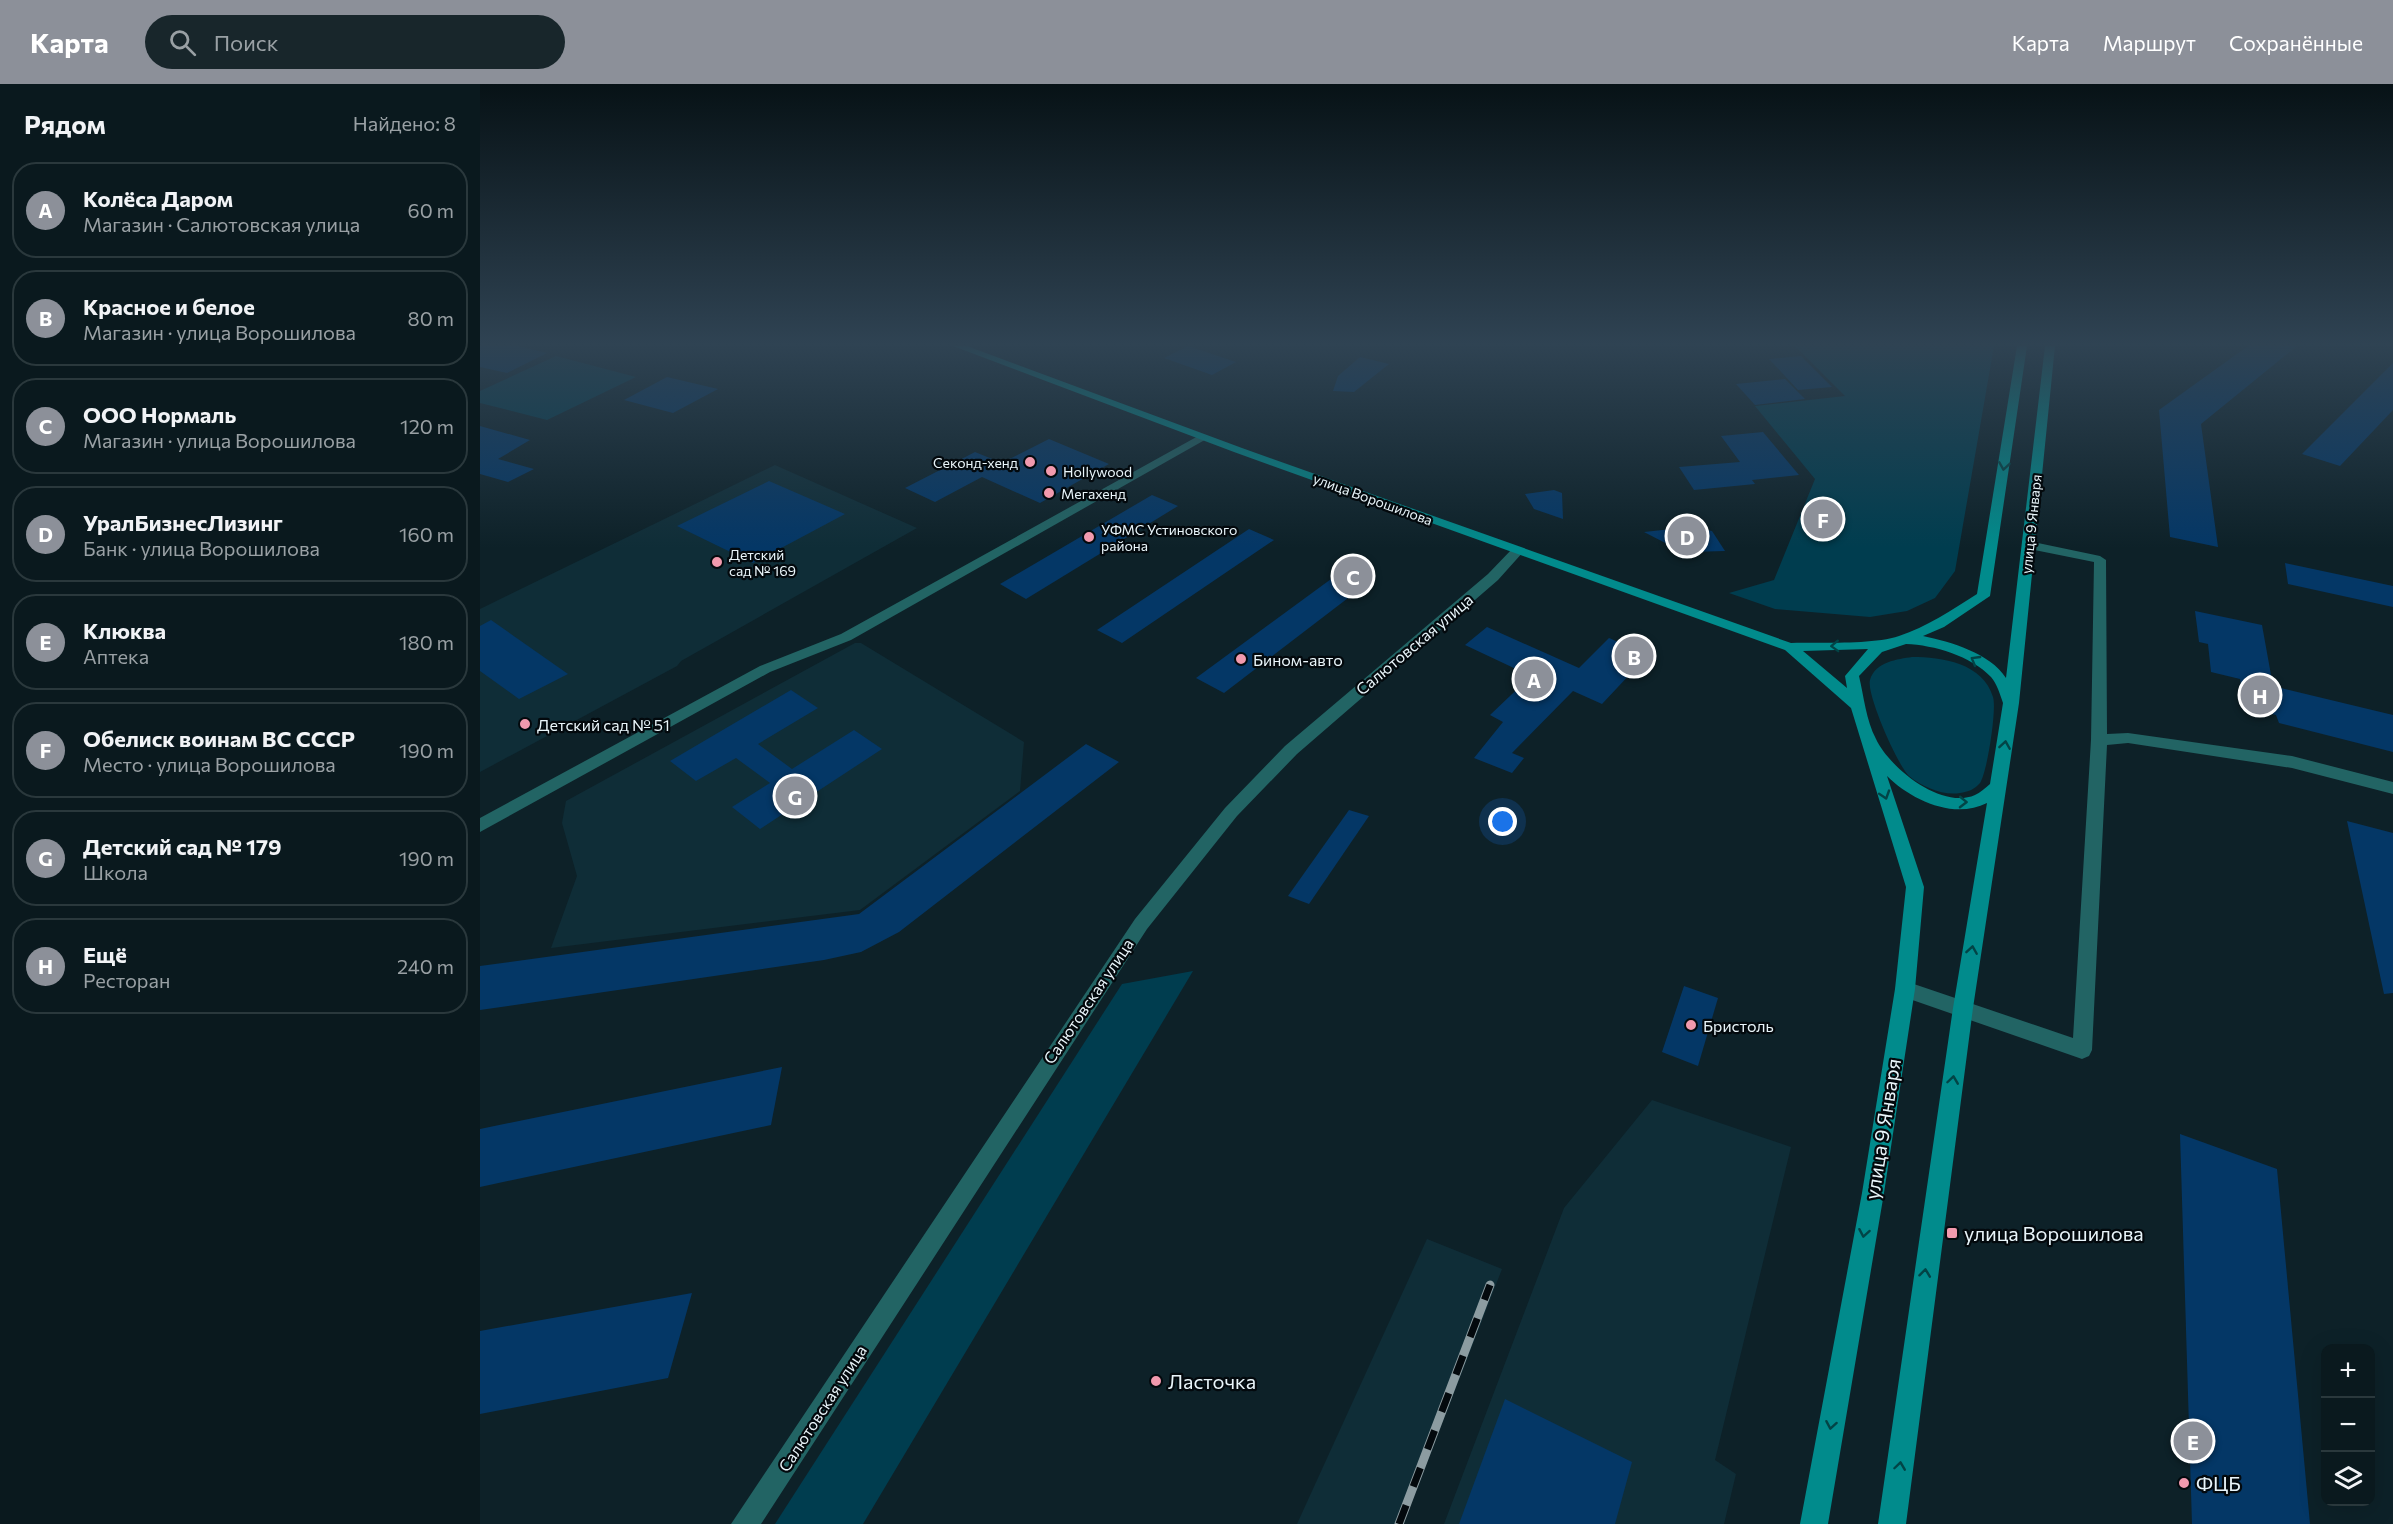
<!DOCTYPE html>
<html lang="ru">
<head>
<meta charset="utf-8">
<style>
  body { margin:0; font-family:Commissioner,sans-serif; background:#18262b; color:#f1f3f6 }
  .controls { position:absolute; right:18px; bottom:18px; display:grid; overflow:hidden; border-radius:12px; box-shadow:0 6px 24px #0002 }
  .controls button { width:54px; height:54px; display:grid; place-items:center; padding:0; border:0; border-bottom:2px solid #2a383c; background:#0a191e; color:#f1f3f6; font:30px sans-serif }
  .you { position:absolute; left:1023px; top:738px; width:21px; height:21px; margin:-15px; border:4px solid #fff; border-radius:50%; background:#1a73e8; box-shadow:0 0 0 9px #1a73e833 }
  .badge { display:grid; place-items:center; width:39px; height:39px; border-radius:50%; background:#8c9099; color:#fff; font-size:20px; font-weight:700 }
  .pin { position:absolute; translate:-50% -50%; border:3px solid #fff; box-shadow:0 2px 6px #0006 }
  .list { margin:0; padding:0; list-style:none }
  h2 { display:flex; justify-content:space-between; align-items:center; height:78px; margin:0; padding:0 24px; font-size:26px }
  h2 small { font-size:20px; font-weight:400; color:#99a0a4 }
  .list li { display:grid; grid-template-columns:39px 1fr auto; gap:18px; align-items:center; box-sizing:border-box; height:96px; margin:0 12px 12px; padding:0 12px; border:2px solid #2a383c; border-radius:24px }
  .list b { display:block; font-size:22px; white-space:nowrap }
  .list p { margin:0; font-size:20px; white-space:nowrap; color:#99a0a4 }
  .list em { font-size:20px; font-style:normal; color:#99a0a4 }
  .icon { flex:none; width:33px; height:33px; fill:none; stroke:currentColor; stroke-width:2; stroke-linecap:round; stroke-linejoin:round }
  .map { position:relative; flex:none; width:1913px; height:1440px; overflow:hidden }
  header { display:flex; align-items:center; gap:36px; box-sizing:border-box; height:84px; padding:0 30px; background:#8c9099; color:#fff }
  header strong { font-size:28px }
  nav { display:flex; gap:33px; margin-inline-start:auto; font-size:21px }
  .search { width:420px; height:54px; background:#18262b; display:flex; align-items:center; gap:15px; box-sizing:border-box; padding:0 21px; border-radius:33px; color:#99a0a4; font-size:22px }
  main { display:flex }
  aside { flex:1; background:#0a191e }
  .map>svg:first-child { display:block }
</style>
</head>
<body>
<header>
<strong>Карта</strong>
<div class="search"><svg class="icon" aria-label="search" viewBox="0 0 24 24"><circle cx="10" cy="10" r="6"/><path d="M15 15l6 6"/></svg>Поиск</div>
<nav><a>Карта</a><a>Маршрут</a><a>Сохранённые</a></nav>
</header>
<main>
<aside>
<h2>Рядом<small>Найдено: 8</small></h2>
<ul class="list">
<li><span class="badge">A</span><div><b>Колёса Даром</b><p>Магазин · Салютовская улица</p></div><em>60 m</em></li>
<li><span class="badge">B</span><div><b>Красное и белое</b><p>Магазин · улица Ворошилова</p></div><em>80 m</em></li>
<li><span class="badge">C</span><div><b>ООО Нормаль</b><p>Магазин · улица Ворошилова</p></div><em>120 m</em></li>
<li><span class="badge">D</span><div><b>УралБизнесЛизинг</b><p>Банк · улица Ворошилова</p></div><em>160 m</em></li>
<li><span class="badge">E</span><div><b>Клюква</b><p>Аптека</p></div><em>180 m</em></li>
<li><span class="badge">F</span><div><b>Обелиск воинам ВС СССР</b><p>Место · улица Ворошилова</p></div><em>190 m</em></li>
<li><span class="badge">G</span><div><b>Детский сад № 179</b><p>Школа</p></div><em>190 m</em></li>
<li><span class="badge">H</span><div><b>Ещё</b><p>Ресторан</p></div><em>240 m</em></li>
</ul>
</aside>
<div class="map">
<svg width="1913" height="1440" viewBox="0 0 1913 1440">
  <rect width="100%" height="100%" fill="#0d2128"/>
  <g fill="#0f2d37">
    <path d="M 295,381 L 437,444 L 201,577 L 197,582 L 0,688 L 0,525 Z"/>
    <path d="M 375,559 L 381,559 L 544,658 L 540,707 L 380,826 L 71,864 L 97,792 L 82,739 L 86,717 Z"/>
    <path d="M 1172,1016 L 1311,1063 L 1235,1376 L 1256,1390 L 1244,1440 L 964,1440 L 1084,1124 Z"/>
    <path d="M 947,1155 L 1022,1185 L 923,1440 L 817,1440 Z"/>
  </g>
  <g fill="#003d4f">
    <path d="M 1315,262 L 1514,262 L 1475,487 L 1455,514 L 1427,527 L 1390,533 L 1295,525 L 1249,509 L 1294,496 L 1335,395 L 1275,322 L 1365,312 Z"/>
    <path d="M 76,272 L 156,293 L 67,336 L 0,319 L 0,307 Z"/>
    <path d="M 1432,573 C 1462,573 1503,579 1513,613 C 1517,625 1507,689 1500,699 C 1495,705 1488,708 1480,709 C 1464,712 1442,703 1429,692 C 1418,682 1386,610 1390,596 C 1395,578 1418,575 1432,573 Z"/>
    <path d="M 713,887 L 383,1440 L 295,1440 L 642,900 Z"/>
  </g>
  <g fill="#043766">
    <path d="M 0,262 L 38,262 L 67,269 L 27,289 L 0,283 Z"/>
    <path d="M 708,262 L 756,278 L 732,291 L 684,274 Z"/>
    <path d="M 1768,262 L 1817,262 L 1721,340 L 1738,463 L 1690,453 L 1679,326 Z"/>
    <path d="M 1321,272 L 1352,303 L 1318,306 L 1289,275 Z"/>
    <path d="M 880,273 L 909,280 L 874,308 L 853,307 L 858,292 Z"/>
    <path d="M 1913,279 L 1913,326 L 1860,382 L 1822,370 Z"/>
    <path d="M 187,293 L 238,305 L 193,329 L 144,316 Z"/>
    <path d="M 1305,295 L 1325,315 L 1275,321 L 1256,300 Z"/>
    <path d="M 0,342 L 50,356 L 18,375 L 54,385 L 28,398 L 0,390 Z"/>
    <path d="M 1283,348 L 1319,391 L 1272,396 L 1275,400 L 1214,406 L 1199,383 L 1260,378 L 1241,352 Z"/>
    <path d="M 569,355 L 629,380 L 560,419 L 502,393 L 455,418 L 425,404 L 495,368 L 522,379 Z"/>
    <path d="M 289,397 L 365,430 L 273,479 L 197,442 Z"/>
    <path d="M 1074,406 L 1082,409 L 1083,435 L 1054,425 L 1045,410 Z"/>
    <path d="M 672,411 L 698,422 L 546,515 L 520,500 Z"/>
    <path d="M 1210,443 L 1232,447 L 1245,467 L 1211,468 L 1195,464 L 1164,448 Z"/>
    <path d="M 769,445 L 794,456 L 642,559 L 617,546 Z"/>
    <path d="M 1805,479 L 1913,502 L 1913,523 L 1808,500 Z"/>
    <path d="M 862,487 L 889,498 L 744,609 L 716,594 Z"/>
    <path d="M 1715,527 L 1782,541 L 1793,602 L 1913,631 L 1913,668 L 1799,639 L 1796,631 L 1765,624 L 1760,595 L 1731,588 L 1728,560 L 1719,558 Z"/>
    <path d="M 11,536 L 88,590 L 39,615 L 0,587 L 0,542 Z"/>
    <path d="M 1007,543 L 1099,584 L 1129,554 L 1168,571 L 1122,620 L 1093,607 L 1032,669 L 1044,674 L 1032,689 L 994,674 L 1023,638 L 1010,631 L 1051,592 L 985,561 Z"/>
    <path d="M 311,606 L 338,624 L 278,660 L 312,685 L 374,646 L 402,665 L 280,745 L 252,723 L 290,699 L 256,674 L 216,697 L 190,677 Z"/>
    <path d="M 606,660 L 639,678 L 419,848 L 381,868 L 344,876 L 0,926 L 0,882 L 379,830 Z"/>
    <path d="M 869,726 L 889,732 L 829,820 L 808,812 Z"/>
    <path d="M 1867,737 L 1913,749 L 1913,909 L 1904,910 Z"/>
    <path d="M 1204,902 L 1238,914 L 1218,982 L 1182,968 Z"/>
    <path d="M 302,983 L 291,1041 L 0,1103 L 0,1045 Z"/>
    <path d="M 1700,1050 L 1797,1085 L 1830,1440 L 1712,1440 Z"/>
    <path d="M 212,1209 L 188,1294 L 0,1330 L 0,1247 Z"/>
    <path d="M 1025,1315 L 1152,1378 L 1135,1440 L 979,1440 Z"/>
  </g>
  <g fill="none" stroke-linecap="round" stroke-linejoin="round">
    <g fill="#226464" fill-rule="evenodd">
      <path d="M 720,351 L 730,353 L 371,556 L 290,588 L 0,748 L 0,734 L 280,582 L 361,550 Z"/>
      <path d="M 1549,457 L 1620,472 L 1626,476 L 1627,650 L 1648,649 L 1812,672 L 1913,698 L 1913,710 L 1812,684 L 1648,659 L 1627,661 L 1612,966 L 1609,972 L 1602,975 L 1418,911 L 1415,905 L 1418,899 L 1425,897 L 1593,954 L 1611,656 L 1614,478 L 1545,464 L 1543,461 Z"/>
      <path d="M 1038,463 L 1044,467 L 1018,496 L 817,670 L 757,732 L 667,845 L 281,1440 L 251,1440 L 655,835 L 745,724 L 805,662 L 1008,490 L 1033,464 Z"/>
    </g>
    <path fill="#018b8c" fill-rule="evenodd" d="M 473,262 L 487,262 L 762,364 L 1311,559 C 1341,558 1392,561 1419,552 C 1446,543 1472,526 1497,510 L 1537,262 L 1547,262 L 1510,512 L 1464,543 L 1443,552 C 1471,558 1510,569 1526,594 L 1565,262 L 1575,262 L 1539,619 L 1493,924 L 1426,1440 L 1398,1440 L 1473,924 L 1507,719 C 1474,736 1431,716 1407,692 L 1444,803 L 1435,905 L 1404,1109 L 1348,1440 L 1320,1440 L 1382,1109 L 1415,905 L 1426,803 L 1371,624 L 1305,566 L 754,368 ZM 1426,560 C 1454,561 1491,572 1511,593 C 1517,600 1520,610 1523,619 L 1510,700 C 1505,704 1500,709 1495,711 C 1461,726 1409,683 1396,655 C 1386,636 1384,613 1379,592 L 1402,568 ZM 1388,565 L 1365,592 L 1367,604 L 1323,567 Z"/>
    <g stroke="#8c9ca1" stroke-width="9">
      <path id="rail" d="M 919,1440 L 1010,1201"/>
    </g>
    <use href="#rail" stroke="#03090d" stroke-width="7" stroke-dasharray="20" stroke-linecap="butt"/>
  </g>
  <defs><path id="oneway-chevron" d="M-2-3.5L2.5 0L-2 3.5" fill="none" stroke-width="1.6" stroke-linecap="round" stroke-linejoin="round" transform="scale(1.5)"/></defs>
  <g stroke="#024446">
    <use href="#oneway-chevron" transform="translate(1524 382) rotate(99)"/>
    <use href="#oneway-chevron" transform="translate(1355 562) rotate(178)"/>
    <use href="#oneway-chevron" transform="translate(1495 576) rotate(-150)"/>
    <use href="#oneway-chevron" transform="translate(1525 661) rotate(-81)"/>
    <use href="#oneway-chevron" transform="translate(1405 711) rotate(72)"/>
    <use href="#oneway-chevron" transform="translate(1483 718) rotate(1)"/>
    <use href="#oneway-chevron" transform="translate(1492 866) rotate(-81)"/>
    <use href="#oneway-chevron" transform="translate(1473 996) rotate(-82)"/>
    <use href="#oneway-chevron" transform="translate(1384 1149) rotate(100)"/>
    <use href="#oneway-chevron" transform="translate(1445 1189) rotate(-83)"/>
    <use href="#oneway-chevron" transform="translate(1351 1341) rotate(100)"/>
    <use href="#oneway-chevron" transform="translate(1420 1382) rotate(-82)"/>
  </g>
  <linearGradient id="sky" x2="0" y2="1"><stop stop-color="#071216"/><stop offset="0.56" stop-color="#2f4353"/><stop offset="1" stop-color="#2f4353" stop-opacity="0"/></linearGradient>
  <rect width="1913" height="464" fill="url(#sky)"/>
  <g fill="#f29aae" stroke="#03090d" stroke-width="2">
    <circle cx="550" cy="378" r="6"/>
    <circle cx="571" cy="387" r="6"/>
    <circle cx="569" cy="409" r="6"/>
    <circle cx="609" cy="453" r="6"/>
    <circle cx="237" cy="478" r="6"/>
    <circle cx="761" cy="575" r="6"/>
    <circle cx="45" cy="640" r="6"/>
    <circle cx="1211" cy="941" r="6"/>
    <rect x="1466" y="1143" width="12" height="12" rx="3"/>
    <circle cx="676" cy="1297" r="6"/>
    <circle cx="1704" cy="1399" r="6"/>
  </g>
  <g text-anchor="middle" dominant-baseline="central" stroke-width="4.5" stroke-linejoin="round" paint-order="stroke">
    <g font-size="14" fill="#e9f5fa" stroke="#03090d" text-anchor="start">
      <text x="538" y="378" text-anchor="end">Секонд-хенд</text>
      <text x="583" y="387">Hollywood</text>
      <text x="581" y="409">Мегахенд</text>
      <text x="621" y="445">УФМС Устиновского<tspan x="621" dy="16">района</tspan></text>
      <text x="249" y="470">Детский<tspan x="249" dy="16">сад № 169</tspan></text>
    </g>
    <g font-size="14" fill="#e9f5fa" stroke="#03090d">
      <text transform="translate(893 415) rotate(20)">улица Ворошилова</text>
      <text transform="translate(1551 440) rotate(-84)">улица 9 Января</text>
    </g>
    <g font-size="16" fill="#e9f5fa" stroke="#03090d">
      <text transform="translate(934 560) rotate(-40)">Салютовская улица</text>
      <text transform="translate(608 917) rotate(-56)">Салютовская улица</text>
      <text transform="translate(342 1324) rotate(-57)">Салютовская улица</text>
    </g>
    <g font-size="16" fill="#e9f5fa" stroke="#03090d" text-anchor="start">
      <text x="773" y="575">Бином-авто</text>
      <text x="57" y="640">Детский сад № 51</text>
      <text x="1223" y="941">Бристоль</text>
    </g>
    <g font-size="20" fill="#e9f5fa" stroke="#03090d">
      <text transform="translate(1402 1045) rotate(-81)">улица 9 Января</text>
    </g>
    <g font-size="20" fill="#e9f5fa" stroke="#03090d" text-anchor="start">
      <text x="1484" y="1149">улица Ворошилова</text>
      <text x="688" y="1297">Ласточка</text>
      <text x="1716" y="1399">ФЦБ</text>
    </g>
  </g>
</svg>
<div class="controls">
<button>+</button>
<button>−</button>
<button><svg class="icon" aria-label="layers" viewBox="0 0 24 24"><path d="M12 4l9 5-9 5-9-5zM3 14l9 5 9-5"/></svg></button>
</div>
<div class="you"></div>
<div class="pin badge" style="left:1054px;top:595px">A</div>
<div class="pin badge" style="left:1154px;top:572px">B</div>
<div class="pin badge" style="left:873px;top:492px">C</div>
<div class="pin badge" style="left:1207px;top:452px">D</div>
<div class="pin badge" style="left:1713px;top:1357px">E</div>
<div class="pin badge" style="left:1343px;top:435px">F</div>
<div class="pin badge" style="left:315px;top:712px">G</div>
<div class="pin badge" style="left:1780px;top:611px">H</div>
</div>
</main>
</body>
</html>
